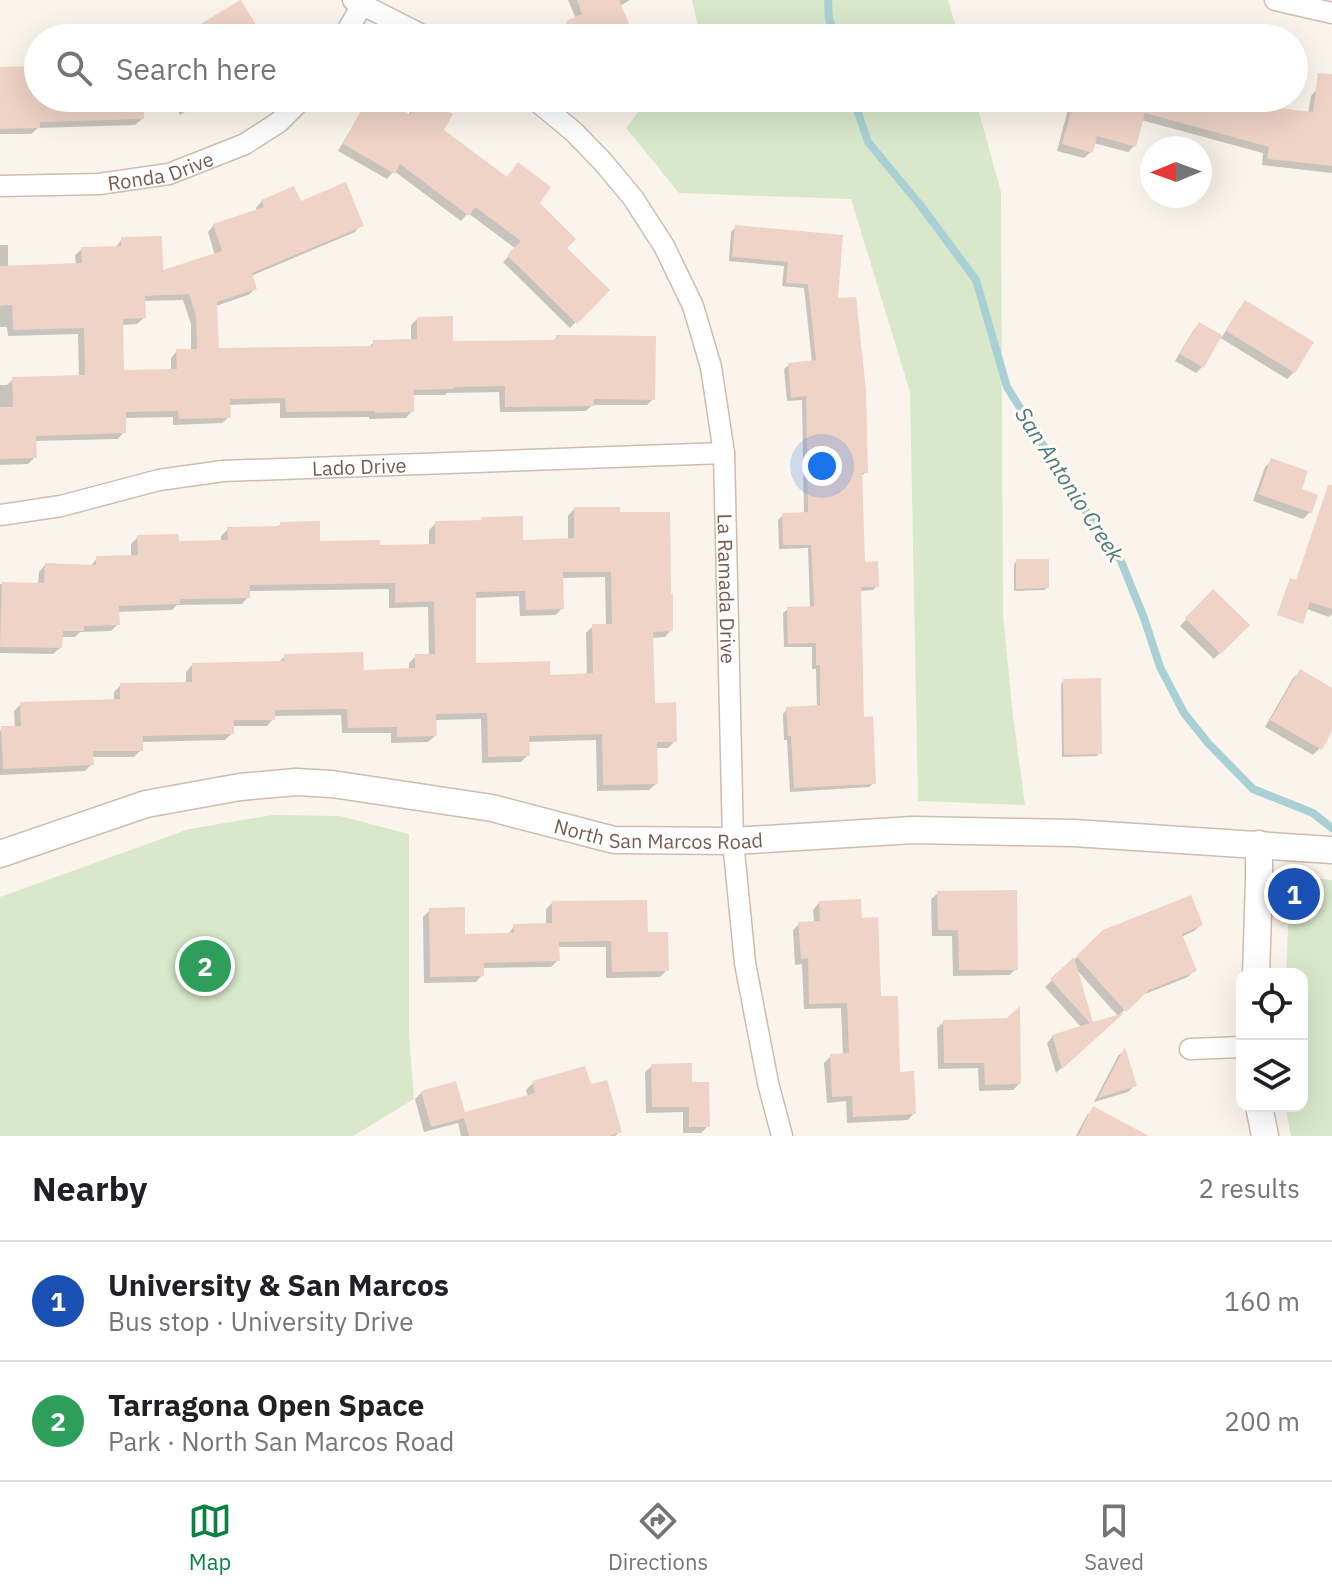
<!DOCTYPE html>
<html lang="en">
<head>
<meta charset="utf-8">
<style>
  body { margin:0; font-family:"IBM Plex Sans",sans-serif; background:#f2f2f2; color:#202124 }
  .controls { position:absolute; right:24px; bottom:24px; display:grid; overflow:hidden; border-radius:16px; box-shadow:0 8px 32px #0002 }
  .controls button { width:72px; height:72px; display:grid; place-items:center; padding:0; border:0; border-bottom:2px solid #e0e0e0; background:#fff; color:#202124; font:40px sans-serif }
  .compass { position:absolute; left:1140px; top:136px; width:72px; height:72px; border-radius:50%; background:#fff; box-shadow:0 8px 32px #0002; rotate:269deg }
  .you { position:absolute; left:822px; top:466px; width:28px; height:28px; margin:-20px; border:6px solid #fff; border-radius:50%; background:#1a73e8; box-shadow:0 0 0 12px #1a73e833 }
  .badge { display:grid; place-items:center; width:52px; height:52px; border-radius:50%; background:#0b8043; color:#fff; font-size:26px; font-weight:700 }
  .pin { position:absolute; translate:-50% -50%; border:4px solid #fff; box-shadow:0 2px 8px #0006 }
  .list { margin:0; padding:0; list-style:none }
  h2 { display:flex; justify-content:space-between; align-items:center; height:104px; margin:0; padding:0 32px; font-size:34px }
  h2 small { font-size:26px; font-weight:400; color:#757577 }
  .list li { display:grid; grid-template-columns:52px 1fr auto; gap:24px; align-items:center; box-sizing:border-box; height:120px; padding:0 32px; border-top:2px solid #e0e0e0 }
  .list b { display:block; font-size:30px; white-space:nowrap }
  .list p { margin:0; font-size:26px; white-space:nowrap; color:#757577 }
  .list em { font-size:26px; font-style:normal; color:#757577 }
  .icon { flex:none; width:44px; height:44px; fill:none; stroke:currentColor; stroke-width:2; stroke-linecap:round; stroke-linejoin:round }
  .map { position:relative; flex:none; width:1332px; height:1136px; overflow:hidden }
  .search { position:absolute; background:#fff; box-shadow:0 8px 32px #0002; left:24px; right:24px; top:24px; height:88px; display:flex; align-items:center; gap:20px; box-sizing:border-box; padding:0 28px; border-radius:44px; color:#757577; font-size:30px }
  .sheet { height:344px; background:#fff }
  nav { display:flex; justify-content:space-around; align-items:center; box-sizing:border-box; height:112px; border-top:2px solid #e0e0e0; background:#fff; font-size:22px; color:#757577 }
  nav a { display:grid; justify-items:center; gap:4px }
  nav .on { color:#0b8043 }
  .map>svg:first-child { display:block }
</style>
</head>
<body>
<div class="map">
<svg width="1332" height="1136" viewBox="0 0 1332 1136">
  <rect width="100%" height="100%" fill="#fbf4ec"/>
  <g fill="#d9e8cb">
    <path d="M 692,0 L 948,0 L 959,38 L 694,38 L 699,32 Z"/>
    <path d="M 649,98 L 975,98 L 1001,192 L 1003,614 L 1013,716 L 1025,805 L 918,801 L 910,392 L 851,199 L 679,193 L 626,128 Z"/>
    <path d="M 273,815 L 340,816 L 409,834 L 409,1034 L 414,1099 L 353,1136 L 0,1136 L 0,897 L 189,829 Z"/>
    <path d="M 1307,878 L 1332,880 L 1332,1136 L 1291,1136 L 1285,1106 L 1302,1106 L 1302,974 L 1286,974 L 1289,908 L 1298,904 L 1295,886 L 1299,880 Z"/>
  </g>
  <g fill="#0003" fill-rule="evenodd">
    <path d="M 568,0 L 630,0 L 620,6 L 626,38 L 565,38 L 561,29 L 568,22 L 576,19 Z"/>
    <path d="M 38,68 L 38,98 L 142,98 L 142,119 L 135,125 L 38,128 L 31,134 L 0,134 L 0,69 Z"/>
    <path d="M 1317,89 L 1332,91 L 1332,173 L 1262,165 L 1263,153 L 1141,120 L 1134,146 L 1128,152 L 1093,143 L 1091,152 L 1084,158 L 1057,151 L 1071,98 L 1252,98 L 1250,107 L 1308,114 L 1311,96 Z"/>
    <path d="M 170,98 L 207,98 L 180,115 Z"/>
    <path d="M 369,98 L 376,98 L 408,116 L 414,105 L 421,98 L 441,131 L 537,203 L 564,248 L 607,290 L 570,328 L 503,262 L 516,249 L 468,213 L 461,221 L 394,171 L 387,179 L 338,151 Z"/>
    <path d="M 262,201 L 300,204 L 361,225 L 355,232 L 251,276 L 255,289 L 248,295 L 216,306 L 217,350 L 368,348 L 374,342 L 411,341 L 411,325 L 417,319 L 451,343 L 552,342 L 557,337 L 653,399 L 647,405 L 592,405 L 586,411 L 500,412 L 499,392 L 447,393 L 445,395 L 412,395 L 412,411 L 406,418 L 369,419 L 369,417 L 280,418 L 280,403 L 228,405 L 229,417 L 222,423 L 173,425 L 173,417 L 124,418 L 124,432 L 118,439 L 34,441 L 35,457 L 28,464 L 0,465 L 0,385 L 7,385 L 13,379 L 79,377 L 78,334 L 8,336 L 7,327 L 0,327 L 0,245 L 8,245 L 8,267 L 76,265 L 75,255 L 82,249 L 115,248 L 122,239 L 161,273 L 215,256 L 208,232 L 214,225 L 257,212 L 256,208 ZM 183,300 L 191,324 L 191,351 L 177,351 L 171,358 L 171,371 L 122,372 L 122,325 L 137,324 L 144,318 L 143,301 Z"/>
    <path d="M 736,227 L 841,237 L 836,301 L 866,472 L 860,477 L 863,564 L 877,586 L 873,590 L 859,591 L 862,719 L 874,783 L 869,787 L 790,792 L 787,740 L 784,740 L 783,714 L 787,709 L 817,708 L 816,669 L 812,669 L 812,647 L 784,647 L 783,613 L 788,609 L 810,608 L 808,548 L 779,549 L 778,520 L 783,515 L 804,515 L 802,400 L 787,401 L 784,369 L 789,365 L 812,362 L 804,288 L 782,286 L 784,266 L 729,261 L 731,232 Z"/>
    <path d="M 1245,303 L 1294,372 L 1287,379 L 1219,337 L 1202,367 L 1196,373 L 1175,361 L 1193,331 L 1199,324 L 1222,337 L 1239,309 Z"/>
    <path d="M 1272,460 L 1299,490 L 1316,496 L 1310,512 L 1303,519 L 1253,501 L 1265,467 Z"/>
    <path d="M 574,509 L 671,630 L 665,637 L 651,638 L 653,705 L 675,741 L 668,748 L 655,748 L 656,784 L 649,790 L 597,791 L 596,740 L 527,742 L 528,755 L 521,762 L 482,763 L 481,719 L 434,720 L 435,736 L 428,742 L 391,743 L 391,733 L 342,733 L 341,715 L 273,716 L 273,719 L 267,726 L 232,726 L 232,733 L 225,740 L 141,742 L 141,750 L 134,757 L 91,757 L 92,764 L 85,771 L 0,775 L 0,731 L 2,728 L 15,728 L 14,711 L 21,704 L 114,701 L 114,692 L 121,685 L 186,684 L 186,672 L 192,665 L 278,663 L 285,656 L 362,672 L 409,670 L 409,663 L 416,656 L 429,656 L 428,607 L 389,608 L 389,589 L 248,591 L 248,597 L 242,604 L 177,605 L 172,610 L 117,612 L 118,624 L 111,631 L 80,632 L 75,637 L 61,637 L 60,648 L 53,654 L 0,653 L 0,584 L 38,585 L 39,572 L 45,565 L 90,567 L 97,558 L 131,557 L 131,544 L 138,537 L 177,543 L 221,542 L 221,536 L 228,529 L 276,528 L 281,524 L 318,543 L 378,547 L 429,546 L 429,530 L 436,523 L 479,522 L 483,519 L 521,542 L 568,541 L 568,516 ZM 605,577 L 606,626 L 593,626 L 586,633 L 587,676 L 548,677 L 474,665 L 474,598 L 519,596 L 520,616 L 556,615 L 562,608 L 561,578 Z"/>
    <path d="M 1332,550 L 1332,614 L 1329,617 L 1304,608 Z"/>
    <path d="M 1017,561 L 1047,588 L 1044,590 L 1014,591 L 1014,564 Z"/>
    <path d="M 1213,592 L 1247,625 L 1214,659 L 1180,626 Z"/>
    <path d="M 1300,672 L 1332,690 L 1332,728 L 1320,748 L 1313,755 L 1265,727 L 1293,678 Z"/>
    <path d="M 1064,681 L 1100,753 L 1097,756 L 1062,757 L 1061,684 Z"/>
    <path d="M 938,893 L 1016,969 L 1009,975 L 953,976 L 952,936 L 932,936 L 931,899 Z"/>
    <path d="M 552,903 L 646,934 L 667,970 L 660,977 L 606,978 L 606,947 L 557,947 L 558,960 L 551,967 L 482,968 L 482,975 L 476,982 L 424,983 L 423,917 L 430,910 L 463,936 L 508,935 L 514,926 L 546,925 L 546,909 Z"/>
    <path d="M 819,903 L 860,920 L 898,1074 L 914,1113 L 908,1120 L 847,1123 L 846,1101 L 827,1103 L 824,1063 L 831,1056 L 843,1055 L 841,1008 L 804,1009 L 802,964 L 795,965 L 793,930 L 799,924 L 814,923 L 813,910 Z"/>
    <path d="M 1201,925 L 1194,931 L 1181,937 L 1194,970 L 1188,977 L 1140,996 L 1118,1016 L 1075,968 L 1092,1025 L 1117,1017 L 1056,1073 L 1047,1043 L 1053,1036 L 1082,1028 L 1045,987 L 1104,932 Z"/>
    <path d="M 944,1022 L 1019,1084 L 1013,1090 L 979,1091 L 978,1068 L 938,1069 L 937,1028 Z"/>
    <path d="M 1124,1051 L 1134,1086 L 1128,1092 L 1094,1102 L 1118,1056 Z"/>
    <path d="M 652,1066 L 708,1126 L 701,1133 L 683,1133 L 683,1112 L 646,1113 L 645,1072 Z"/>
    <path d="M 533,1083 L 620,1132 L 615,1136 L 461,1136 L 458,1123 L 424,1132 L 415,1099 L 422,1092 L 463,1114 L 528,1097 L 526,1090 Z"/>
    <path d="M 1094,1109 L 1119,1136 L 1076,1136 L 1087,1115 Z"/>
  </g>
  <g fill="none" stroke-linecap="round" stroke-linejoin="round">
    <g stroke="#a9d1d5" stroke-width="8">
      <path d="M 828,0 L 829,19 L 835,38"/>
      <path d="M 853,98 L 868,142 L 921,206 L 976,280 L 1007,387 L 1071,490 L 1121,561 L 1144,618 L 1160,667 L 1184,713 L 1208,743 L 1253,789 L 1313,813 L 1332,828"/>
    </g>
  </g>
  <g fill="#eed3c6" fill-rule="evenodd">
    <path d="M 241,0 L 264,38 L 178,38 L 240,0 Z"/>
    <path d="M 577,0 L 619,0 L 635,38 L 574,38 L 566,21 L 582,14 Z"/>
    <path d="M 31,66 L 32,90 L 38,90 L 38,98 L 144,98 L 144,119 L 40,122 L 40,128 L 0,129 L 0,67 Z"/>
    <path d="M 1318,73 L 1332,74 L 1332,166 L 1267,159 L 1269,147 L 1145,113 L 1136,147 L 1097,136 L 1093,153 L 1062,144 L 1075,98 L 1254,98 L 1252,105 L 1313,112 Z"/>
    <path d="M 368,98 L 380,98 L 410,115 L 419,98 L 424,98 L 453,114 L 444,130 L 507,177 L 518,162 L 551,187 L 540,203 L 576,239 L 567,248 L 610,290 L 577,324 L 507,255 L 521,241 L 475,207 L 469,216 L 400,164 L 395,174 L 343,144 Z"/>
    <path d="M 346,182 L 364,226 L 252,273 L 257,289 L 217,302 L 219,348 L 373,346 L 373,340 L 417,339 L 417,317 L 453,316 L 453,341 L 556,340 L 556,335 L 656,336 L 655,400 L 594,399 L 594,406 L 505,407 L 505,386 L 454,387 L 454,389 L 414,390 L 414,412 L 375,413 L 375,411 L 286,412 L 285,398 L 230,399 L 231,418 L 179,419 L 178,411 L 126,412 L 126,433 L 36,436 L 37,458 L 0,459 L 0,407 L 13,407 L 12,377 L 85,375 L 84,328 L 13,330 L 12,305 L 0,306 L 0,266 L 82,263 L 81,247 L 121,246 L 121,237 L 162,236 L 163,270 L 222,251 L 213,224 L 264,207 L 261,200 L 294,186 L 301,201 ZM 189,294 L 196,316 L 197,349 L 176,349 L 177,369 L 124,370 L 123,319 L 146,318 L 145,296 Z"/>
    <path d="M 735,225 L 843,235 L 838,298 L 856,297 L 866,390 L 868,473 L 862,473 L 865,562 L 878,561 L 879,587 L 861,587 L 864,717 L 873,716 L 876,784 L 794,788 L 791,736 L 788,736 L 786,707 L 820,705 L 820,665 L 816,665 L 816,643 L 788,644 L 787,607 L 814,606 L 811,545 L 783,545 L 782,513 L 808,512 L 806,396 L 791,398 L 788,363 L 816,360 L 808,284 L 786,283 L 788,262 L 732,257 Z"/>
    <path d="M 1245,300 L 1314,342 L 1295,373 L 1226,331 Z"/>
    <path d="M 1199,322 L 1222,335 L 1204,368 L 1180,354 Z"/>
    <path d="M 1271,458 L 1308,471 L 1302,489 L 1318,495 L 1312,513 L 1258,494 Z"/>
    <path d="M 1328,485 L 1332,485 L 1332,609 L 1310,602 L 1303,624 L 1277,615 L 1290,578 L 1296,580 Z"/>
    <path d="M 574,507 L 620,507 L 620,512 L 670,512 L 671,594 L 673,593 L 673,631 L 653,632 L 655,703 L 676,702 L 677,742 L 657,742 L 658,784 L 603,785 L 602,734 L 529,736 L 530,756 L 488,757 L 487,713 L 436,714 L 437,736 L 397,737 L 397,727 L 348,728 L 347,709 L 275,710 L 275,720 L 234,720 L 234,734 L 143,736 L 143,751 L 93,751 L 94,765 L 3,769 L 1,726 L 21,726 L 20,702 L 120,699 L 120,683 L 192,682 L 192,663 L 284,661 L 284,654 L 363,652 L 364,670 L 415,668 L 415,654 L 435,654 L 434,601 L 395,603 L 395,583 L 250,585 L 250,598 L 180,599 L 180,604 L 119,606 L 120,625 L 84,626 L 84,631 L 63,631 L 62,648 L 0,647 L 2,582 L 44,583 L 45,563 L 96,565 L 96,556 L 138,555 L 137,535 L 178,534 L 179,541 L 228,540 L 227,527 L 280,526 L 280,522 L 320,521 L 320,541 L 380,540 L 380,545 L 435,544 L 435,521 L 482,520 L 482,517 L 523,516 L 523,540 L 574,538 ZM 563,572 L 611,572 L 612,624 L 592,624 L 593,673 L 550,675 L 550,661 L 476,663 L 476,592 L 525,591 L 526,610 L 564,609 Z"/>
    <path d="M 1016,559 L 1049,559 L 1049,588 L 1016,589 Z"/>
    <path d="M 1213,589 L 1250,625 L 1221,654 L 1185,618 Z"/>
    <path d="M 1300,669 L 1332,688 L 1332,731 L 1322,750 L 1270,720 Z"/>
    <path d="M 1101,678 L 1102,754 L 1064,755 L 1063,679 Z"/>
    <path d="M 1017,890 L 1018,970 L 959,970 L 958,930 L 938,930 L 937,891 Z"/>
    <path d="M 1191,895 L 1203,925 L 1182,934 L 1197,971 L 1149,990 L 1126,1012 L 1076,956 L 1103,930 Z"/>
    <path d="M 861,899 L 862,918 L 878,917 L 881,996 L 898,996 L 900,1072 L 914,1071 L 916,1114 L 853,1117 L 852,1096 L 832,1097 L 830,1054 L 849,1053 L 847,1003 L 809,1004 L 808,958 L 801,959 L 798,922 L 820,921 L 819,901 Z"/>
    <path d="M 647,900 L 648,932 L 668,932 L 669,971 L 612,972 L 611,941 L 559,942 L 560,961 L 484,963 L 484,976 L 430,977 L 429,908 L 465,907 L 465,934 L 514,933 L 513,924 L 552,923 L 552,901 Z"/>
    <path d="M 1074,957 L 1093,1022 L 1124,1013 L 1062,1069 L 1052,1035 L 1090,1023 L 1050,979 Z"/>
    <path d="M 1020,1006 L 1021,1084 L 985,1085 L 984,1063 L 944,1063 L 943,1020 L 1007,1018 Z"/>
    <path d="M 1125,1047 L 1137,1086 L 1098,1098 Z"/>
    <path d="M 692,1063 L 692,1082 L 709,1082 L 710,1127 L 689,1127 L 689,1107 L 652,1107 L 651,1064 Z"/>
    <path d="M 585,1066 L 591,1084 L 607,1080 L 622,1132 L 609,1136 L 469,1136 L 464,1118 L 431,1127 L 421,1091 L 456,1081 L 465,1112 L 535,1093 L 532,1081 Z"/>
    <path d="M 1093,1106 L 1149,1136 L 1078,1136 Z"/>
  </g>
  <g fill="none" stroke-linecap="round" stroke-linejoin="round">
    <g stroke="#cdbcb2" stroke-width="23">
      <g id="minor">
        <path d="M 353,0 L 428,38"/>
        <path d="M 1275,0 L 1332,13"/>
        <path d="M 343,38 L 362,5"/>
        <path id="s1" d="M 533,98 L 574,132 L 603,162 L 633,198 L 664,246 L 693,306 L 711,367 L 724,453 L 733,841 L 745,963 L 768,1083 L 782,1136"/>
        <path id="s2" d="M 0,186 L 99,184 L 169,174 L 245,144 L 279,122 L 303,98"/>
        <path id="s3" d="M 0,515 L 61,506 L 159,480 L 223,471 L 724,453"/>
        <path d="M 1190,1049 L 1242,1047"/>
      </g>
    </g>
    <g stroke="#cdbcb2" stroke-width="29">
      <g id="tertiary">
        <path id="s4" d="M 0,854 L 146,804 L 240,787 L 296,782 L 332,784 L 492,808 L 614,840 L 733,841 L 913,830 L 1074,833 L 1332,850"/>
        <path d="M 1256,974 L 1259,881 L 1259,844"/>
        <path d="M 1259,1106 L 1265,1136"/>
      </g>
    </g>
    <use href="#minor" stroke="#fff" stroke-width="20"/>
    <use href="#tertiary" stroke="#fff" stroke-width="26"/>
  </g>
  <g text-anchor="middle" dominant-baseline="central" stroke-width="6" stroke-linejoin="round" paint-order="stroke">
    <g font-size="20" fill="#755b50" stroke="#fef9f3">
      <text stroke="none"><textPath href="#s2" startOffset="162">Ronda Drive</textPath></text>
      <text stroke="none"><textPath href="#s3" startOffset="364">Lado Drive</textPath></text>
      <text stroke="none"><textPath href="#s1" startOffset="552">La Ramada Drive</textPath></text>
      <text stroke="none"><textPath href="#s4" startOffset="674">North San Marcos Road</textPath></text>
    </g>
    <g font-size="22" font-style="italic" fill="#487a7f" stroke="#fef9f3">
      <text transform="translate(1070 484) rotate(57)">San Antonio Creek</text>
    </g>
  </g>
</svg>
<div class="controls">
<button><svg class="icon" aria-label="locate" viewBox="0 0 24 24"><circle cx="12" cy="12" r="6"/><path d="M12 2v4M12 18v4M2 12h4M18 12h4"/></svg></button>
<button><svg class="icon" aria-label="layers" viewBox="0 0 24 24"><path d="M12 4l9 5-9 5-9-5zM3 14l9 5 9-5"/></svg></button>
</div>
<svg class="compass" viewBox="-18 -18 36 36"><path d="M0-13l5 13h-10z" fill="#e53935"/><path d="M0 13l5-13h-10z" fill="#757577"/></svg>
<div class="you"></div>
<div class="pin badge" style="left:1294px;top:894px;background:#1a4fb4">1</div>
<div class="pin badge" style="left:205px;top:966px;background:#2e9e5b">2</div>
<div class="search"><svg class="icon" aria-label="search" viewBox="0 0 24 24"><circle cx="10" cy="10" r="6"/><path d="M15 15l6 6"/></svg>Search here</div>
</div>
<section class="sheet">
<h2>Nearby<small>2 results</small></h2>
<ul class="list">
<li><span class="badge" style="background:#1a4fb4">1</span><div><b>University &amp; San Marcos</b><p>Bus stop · University Drive</p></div><em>160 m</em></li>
<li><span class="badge" style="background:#2e9e5b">2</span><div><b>Tarragona Open Space</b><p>Park · North San Marcos Road</p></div><em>200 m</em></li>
</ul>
</section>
<nav>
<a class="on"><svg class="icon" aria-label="map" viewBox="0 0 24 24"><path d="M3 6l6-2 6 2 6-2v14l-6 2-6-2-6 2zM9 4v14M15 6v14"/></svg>Map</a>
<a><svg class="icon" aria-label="directions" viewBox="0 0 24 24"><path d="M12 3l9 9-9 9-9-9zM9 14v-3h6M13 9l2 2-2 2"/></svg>Directions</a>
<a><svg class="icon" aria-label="saved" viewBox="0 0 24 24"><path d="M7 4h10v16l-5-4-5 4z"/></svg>Saved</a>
</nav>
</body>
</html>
